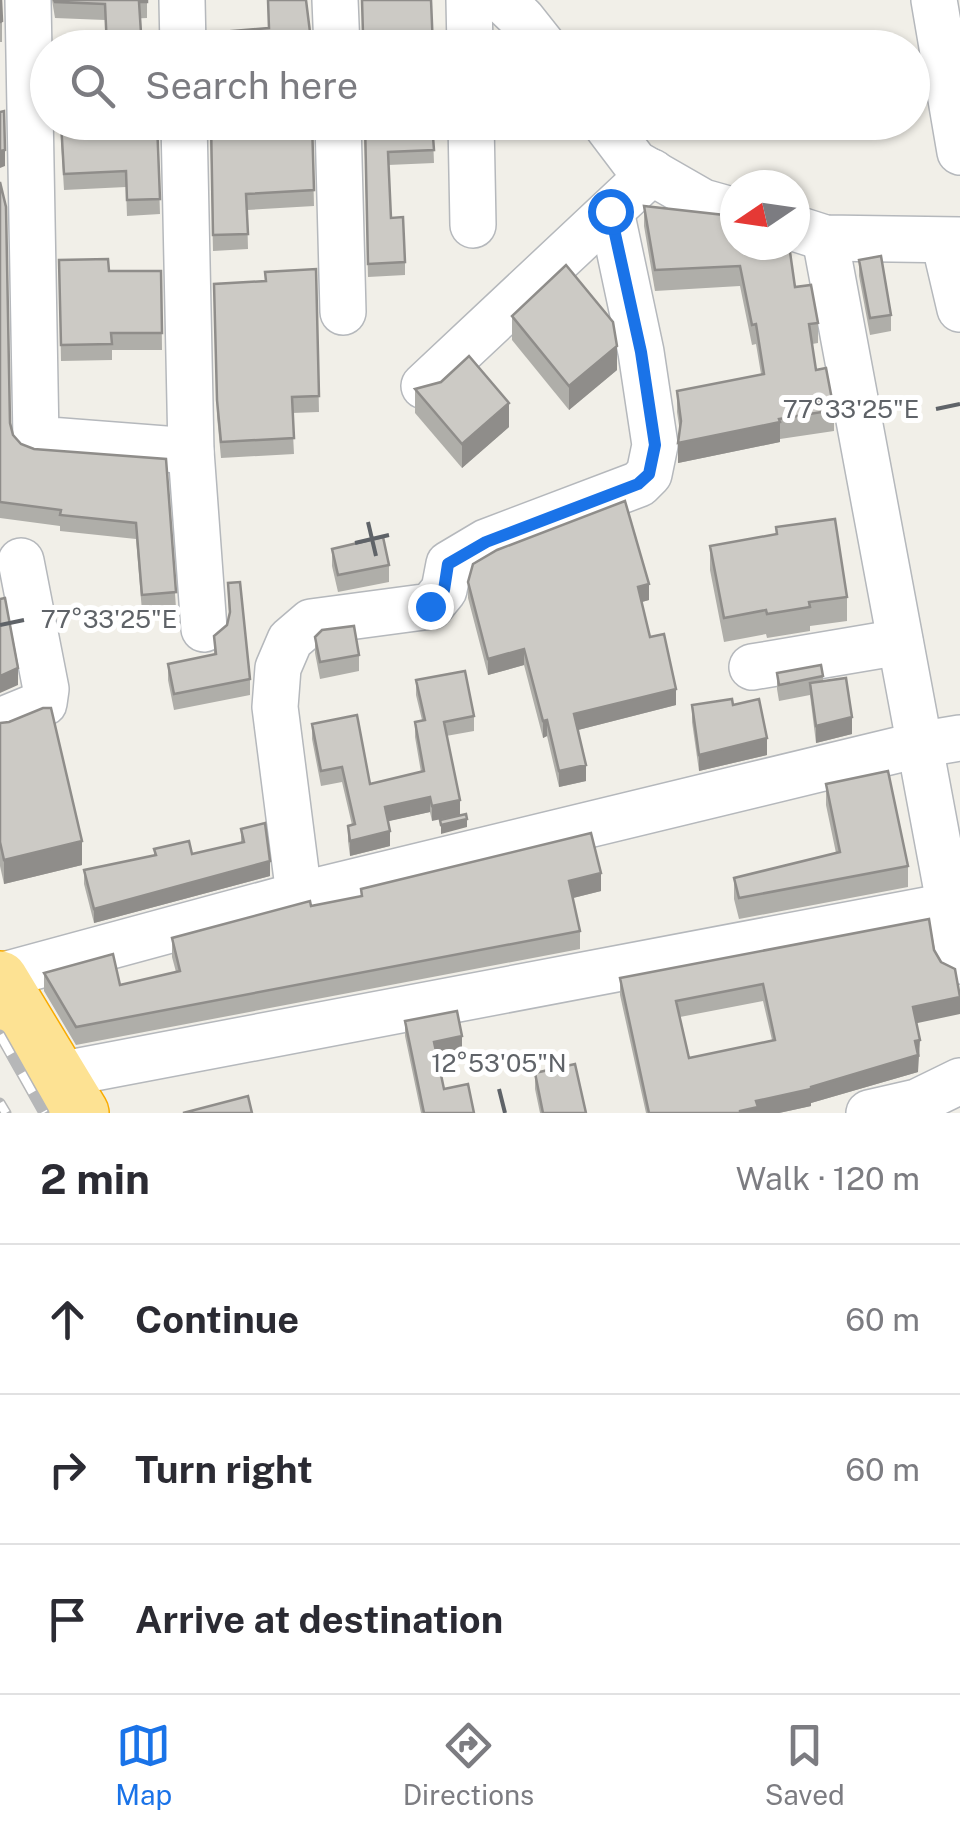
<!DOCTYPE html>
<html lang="en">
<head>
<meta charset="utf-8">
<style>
  body { margin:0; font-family:"Public Sans",sans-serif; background:#f7f7f7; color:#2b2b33 }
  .compass { position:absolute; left:720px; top:170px; width:90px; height:90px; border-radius:50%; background:#fff; box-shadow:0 2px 8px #0004; rotate:257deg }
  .stop { position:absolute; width:30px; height:30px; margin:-22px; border:8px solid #1a73e8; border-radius:50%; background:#fff }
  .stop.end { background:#1a73e8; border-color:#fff; box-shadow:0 2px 10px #0008 }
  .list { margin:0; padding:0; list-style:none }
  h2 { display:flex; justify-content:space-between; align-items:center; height:130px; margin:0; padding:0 40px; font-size:42px }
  h2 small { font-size:32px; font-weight:400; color:#7c7c81 }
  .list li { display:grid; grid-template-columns:65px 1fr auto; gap:30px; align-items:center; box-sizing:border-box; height:150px; padding:0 40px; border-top:2px solid #e1e1e2 }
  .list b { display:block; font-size:38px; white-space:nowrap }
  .list em { font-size:32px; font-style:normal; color:#7c7c81 }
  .icon { flex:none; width:55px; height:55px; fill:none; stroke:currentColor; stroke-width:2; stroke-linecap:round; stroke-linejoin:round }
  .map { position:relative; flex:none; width:960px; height:1113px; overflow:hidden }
  .search { position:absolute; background:#fff; box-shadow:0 2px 8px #0004; left:30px; right:30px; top:30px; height:110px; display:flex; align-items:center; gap:25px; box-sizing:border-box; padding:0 35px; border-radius:55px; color:#7c7c81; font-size:38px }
  .sheet { height:580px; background:#fff }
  nav { display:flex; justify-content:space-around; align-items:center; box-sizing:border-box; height:140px; border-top:2px solid #e1e1e2; background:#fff; font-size:28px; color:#7c7c81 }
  nav a { display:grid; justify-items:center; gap:5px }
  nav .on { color:#1a73e8 }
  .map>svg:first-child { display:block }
</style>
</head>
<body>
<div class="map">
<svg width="960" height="1113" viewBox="0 0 960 1113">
  <rect width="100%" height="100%" fill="#f1efe8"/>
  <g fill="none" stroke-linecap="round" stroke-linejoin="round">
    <g stroke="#b5b8bc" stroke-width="48">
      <g id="minor">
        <path d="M 28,0 L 36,439 L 191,451"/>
        <path d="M 182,0 L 183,48"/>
        <path d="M 335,0 L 337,48"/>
        <path d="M 469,0 L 470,48"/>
        <path d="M 502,0 L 522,19 L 545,48"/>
        <path d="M 934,0 L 960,152"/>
        <path d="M 184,122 L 191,451 L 204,629"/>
        <path d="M 338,122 L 343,312"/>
        <path d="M 471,122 L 473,225"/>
        <path d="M 604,122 L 635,163 L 703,202 L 735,211"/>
        <path d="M 797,229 L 825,238 L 960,240"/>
        <path d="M 825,238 L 960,961"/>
        <path d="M 944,241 L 960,309"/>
        <path d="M 424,386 L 652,172"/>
        <path d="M 752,667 L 900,642"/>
        <path d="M 0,721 L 44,703 L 46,689 L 21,561"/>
        <path d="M 299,895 L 275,707 L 278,668 L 290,640 L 311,622 L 431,606 L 444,590 L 449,564 L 486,542 L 639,484 L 649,474 L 655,445 L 641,352 L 611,211"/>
        <path d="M 0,976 L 299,895 L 918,745 L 960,738"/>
        <path d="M 58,1075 L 947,906"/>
        <path d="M 869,1113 L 917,1102 L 960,1081"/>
      </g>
    </g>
    <g stroke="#f9ab00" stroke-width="58">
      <path id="highway" d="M 0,979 L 81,1113"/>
    </g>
    <use href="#minor" stroke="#fff" stroke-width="45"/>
    <use href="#highway" stroke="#fde293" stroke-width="55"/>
    <g stroke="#b6b7b8" stroke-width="11">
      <g id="rail">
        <path d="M 0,1035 L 44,1113"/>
        <path d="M 0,1103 L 6,1113"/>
      </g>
    </g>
    <use href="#rail" stroke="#fff" stroke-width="8" stroke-dasharray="22" stroke-linecap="butt"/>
  </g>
  <g fill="#afaea9" fill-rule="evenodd">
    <path d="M 0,0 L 2,21 L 2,42 L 0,42 Z"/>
    <path d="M 52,0 L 147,0 L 147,18 L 105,20 L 55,18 Z"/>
    <path d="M 60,122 L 157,122 L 160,214 L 127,216 L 126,187 L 64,190 Z"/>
    <path d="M 210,122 L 312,122 L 314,206 L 247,210 L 248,249 L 213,251 Z"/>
    <path d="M 364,122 L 437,122 L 437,136 L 433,136 L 434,163 L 388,165 L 391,218 L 405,262 L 405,275 L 368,277 Z"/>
    <path d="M 0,181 L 10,423 L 13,435 L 21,444 L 34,449 L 166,459 L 176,608 L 142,611 L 136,539 L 60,531 L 60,526 L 0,518 Z"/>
    <path d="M 644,206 L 727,230 L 795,287 L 818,323 L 818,343 L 812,344 L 816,370 L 834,410 L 834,431 L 780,439 L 780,442 L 678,463 L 680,432 L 677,412 L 677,391 L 761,374 L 756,344 L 752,345 L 740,286 L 655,291 L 644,226 Z"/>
    <path d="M 59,260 L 109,271 L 161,271 L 162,350 L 112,350 L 112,360 L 61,361 Z"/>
    <path d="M 859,260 L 891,315 L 891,331 L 870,335 L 859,276 Z"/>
    <path d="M 316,269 L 319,412 L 292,413 L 294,454 L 221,458 L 217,416 L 214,284 L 265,281 Z"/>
    <path d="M 512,316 L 617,370 L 569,410 L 512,340 Z"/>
    <path d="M 415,389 L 509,427 L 462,468 L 415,413 Z"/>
    <path d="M 776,527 L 847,597 L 847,621 L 810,626 L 810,631 L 767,638 L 766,634 L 724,642 L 710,570 L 710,546 L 776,534 Z"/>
    <path d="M 332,549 L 389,565 L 389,582 L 338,592 L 332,566 Z"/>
    <path d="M 468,582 L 649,600 L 642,602 L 650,637 L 676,705 L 578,730 L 586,781 L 559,787 L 547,736 L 543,738 L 524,665 L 488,675 L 468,598 Z"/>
    <path d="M 228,583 L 250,679 L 250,695 L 174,710 L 168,680 L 168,664 L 214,655 L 214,636 L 227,625 L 229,615 Z"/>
    <path d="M 315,637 L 359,655 L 359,671 L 320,679 L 315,653 Z"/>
    <path d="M 777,673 L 823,676 L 823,681 L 852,734 L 816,743 L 810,695 L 779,701 L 777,689 Z"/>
    <path d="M 416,680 L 474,716 L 474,731 L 446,736 L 432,821 L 430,812 L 388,821 L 390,846 L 350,856 L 348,841 L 348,826 L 352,825 L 342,782 L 321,786 L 312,739 L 312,724 L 370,784 L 421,772 L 415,737 L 415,722 L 422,720 L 416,695 Z"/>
    <path d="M 692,705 L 767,755 L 699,771 L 692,722 Z"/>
    <path d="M 0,723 L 82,865 L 4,884 L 0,866 Z"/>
    <path d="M 826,784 L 908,866 L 908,887 L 739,919 L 734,899 L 734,878 L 836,853 L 826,805 Z"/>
    <path d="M 241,829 L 270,876 L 94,923 L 84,884 L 84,870 L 154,856 L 154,849 L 192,854 L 241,843 Z"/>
    <path d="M 361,889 L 601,891 L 573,898 L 580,931 L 580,949 L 76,1045 L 44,991 L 44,973 L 120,985 L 176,972 L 172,957 L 172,938 L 311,906 L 361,896 Z"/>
    <path d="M 929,919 L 916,1023 L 920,1057 L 918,1057 L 918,1072 L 811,1103 L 811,1106 L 779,1113 L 646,1113 L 620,995 L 620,978 ZM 763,1001 L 772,1040 L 689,1058 L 680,1017 Z"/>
    <path d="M 405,1021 L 462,1051 L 437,1056 L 444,1089 L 474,1113 L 421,1113 L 405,1036 Z"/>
    <path d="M 535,1073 L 586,1113 L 540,1113 L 535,1089 Z"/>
  </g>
  <g fill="#8f8d8a">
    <path d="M 5,150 L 5,166 L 0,168 L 0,151 Z"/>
    <path d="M 617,346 L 617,370 L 569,410 L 569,386 Z"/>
    <path d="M 509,403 L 509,427 L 462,468 L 462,444 Z"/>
    <path d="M 780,422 L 780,442 L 678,463 L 678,443 Z"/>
    <path d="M 649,584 L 649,600 L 638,603 L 638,587 Z"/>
    <path d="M 524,649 L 524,665 L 488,675 L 488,659 Z"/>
    <path d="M 18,668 L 18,685 L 0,693 L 0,676 Z"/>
    <path d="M 676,689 L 676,705 L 574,731 L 574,714 Z"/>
    <path d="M 852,717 L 852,734 L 816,743 L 816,726 Z"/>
    <path d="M 547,720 L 547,736 L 543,738 L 543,721 Z"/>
    <path d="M 767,738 L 767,755 L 699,771 L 699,755 Z"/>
    <path d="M 586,765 L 586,781 L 559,787 L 559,771 Z"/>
    <path d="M 430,797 L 430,812 L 385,822 L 385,807 Z"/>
    <path d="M 460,800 L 460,815 L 432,821 L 432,806 Z"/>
    <path d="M 467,819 L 467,827 L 441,834 L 441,825 Z"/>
    <path d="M 390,831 L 390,846 L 350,856 L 350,841 Z"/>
    <path d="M 82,841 L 82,865 L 4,884 L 4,860 Z"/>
    <path d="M 270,861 L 270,876 L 94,923 L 94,909 Z"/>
    <path d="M 601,873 L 601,891 L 569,899 L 569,881 Z"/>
    <path d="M 960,997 L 960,1014 L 913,1024 L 913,1007 Z"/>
    <path d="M 462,1036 L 462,1051 L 434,1057 L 434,1042 Z"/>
    <path d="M 920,1040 L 918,1072 L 811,1103 L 811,1106 L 779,1113 L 740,1113 L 740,1111 L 756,1101 L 811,1087 Z"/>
  </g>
  <g fill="#cccac5" stroke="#8f8d8a" stroke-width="2.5" fill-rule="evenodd">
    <path d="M 0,0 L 1,0 L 2,21 L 0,22 Z"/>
    <path d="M 54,0 L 147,0 L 147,2 L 139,2 L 142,48 L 107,48 L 105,4 L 55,2 Z"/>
    <path d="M 268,0 L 306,0 L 312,48 L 202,48 L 209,33 L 269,28 Z"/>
    <path d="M 362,0 L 431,0 L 433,48 L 358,48 L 363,34 Z"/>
    <path d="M 4,111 L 5,150 L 0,151 L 0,112 Z"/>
    <path d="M 61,122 L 157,122 L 160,199 L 127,200 L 126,171 L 64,174 Z"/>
    <path d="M 211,122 L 312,122 L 314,190 L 246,194 L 248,234 L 213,235 Z"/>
    <path d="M 365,122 L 437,122 L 432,123 L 434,150 L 388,152 L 391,218 L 403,217 L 405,262 L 368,264 Z"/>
    <path d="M 0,182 L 6,207 L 10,423 L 13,435 L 21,444 L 34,449 L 166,459 L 176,592 L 142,595 L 136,523 L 60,515 L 61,510 L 0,502 Z"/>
    <path d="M 644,206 L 724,215 L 727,230 L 735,229 L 735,245 L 789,245 L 795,287 L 811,285 L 818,323 L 809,324 L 816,370 L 826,368 L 834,410 L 779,419 L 780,422 L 678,443 L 681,421 L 677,391 L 764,374 L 756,324 L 752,325 L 740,266 L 655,270 Z"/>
    <path d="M 881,256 L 891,315 L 870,318 L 859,260 Z"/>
    <path d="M 108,259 L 109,271 L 161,271 L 162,333 L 111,333 L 112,344 L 61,345 L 59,260 Z"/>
    <path d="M 566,265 L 613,322 L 617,346 L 569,386 L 512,316 Z"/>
    <path d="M 316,269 L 319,396 L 292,397 L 294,438 L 221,442 L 217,400 L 214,284 L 266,281 L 265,272 Z"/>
    <path d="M 469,356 L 509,403 L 462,444 L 415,389 L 441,382 Z"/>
    <path d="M 625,501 L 649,584 L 638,587 L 650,637 L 664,634 L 676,689 L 574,714 L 586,765 L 559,771 L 547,720 L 543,721 L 524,649 L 488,659 L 468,582 L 473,564 L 497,550 Z"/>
    <path d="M 835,519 L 847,597 L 809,602 L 810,607 L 767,614 L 766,610 L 724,618 L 710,546 L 777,534 L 776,527 Z"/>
    <path d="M 383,537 L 389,565 L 338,575 L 332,549 Z"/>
    <path d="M 240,582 L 250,679 L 174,694 L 168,664 L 216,654 L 214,636 L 227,625 L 230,612 L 228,583 Z"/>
    <path d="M 5,598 L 18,668 L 0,676 L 0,599 Z"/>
    <path d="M 354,626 L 359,655 L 320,662 L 315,637 L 322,630 Z"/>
    <path d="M 821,665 L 823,676 L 779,685 L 777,673 Z"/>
    <path d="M 465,671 L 474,716 L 444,722 L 460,800 L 432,806 L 430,797 L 385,807 L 390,831 L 350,841 L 348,826 L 355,824 L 342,767 L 321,771 L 312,724 L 357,715 L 370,784 L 424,771 L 415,722 L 425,720 L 416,680 Z"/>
    <path d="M 846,678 L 852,717 L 816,726 L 810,683 Z"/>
    <path d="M 732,699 L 733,705 L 759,699 L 767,738 L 699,755 L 692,705 Z"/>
    <path d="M 43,708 L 51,708 L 82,841 L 4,860 L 0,842 L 0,723 L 9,722 Z"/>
    <path d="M 888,771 L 908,866 L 739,898 L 734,878 L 840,852 L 826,784 Z"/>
    <path d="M 466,814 L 467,819 L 441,825 L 440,820 Z"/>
    <path d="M 265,823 L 270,861 L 94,909 L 84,870 L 156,855 L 154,849 L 189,841 L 192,854 L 244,842 L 241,829 Z"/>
    <path d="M 591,833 L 601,873 L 569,881 L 580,931 L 76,1027 L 44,973 L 113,954 L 120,985 L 180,971 L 172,938 L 310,901 L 311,906 L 362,896 L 361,889 Z"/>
    <path d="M 929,919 L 934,950 L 941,962 L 955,969 L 960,997 L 913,1007 L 920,1040 L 915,1041 L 918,1055 L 811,1087 L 811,1089 L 756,1101 L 758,1107 L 740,1111 L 740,1113 L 649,1113 L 620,978 ZM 763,984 L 775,1040 L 689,1058 L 676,1001 Z"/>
    <path d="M 457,1011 L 462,1036 L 434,1042 L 444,1089 L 468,1084 L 474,1113 L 424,1113 L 405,1021 Z"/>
    <path d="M 575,1064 L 586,1113 L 543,1113 L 535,1073 Z"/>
    <path d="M 248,1096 L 252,1113 L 183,1113 Z"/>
  </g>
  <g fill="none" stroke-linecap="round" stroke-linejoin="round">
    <path stroke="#1a73e8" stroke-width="12" d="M 430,606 L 444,590 L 448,564 L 486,542 L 638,484 L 649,474 L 655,445 L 641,352 L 610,211"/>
  </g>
  <path fill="none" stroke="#5f6368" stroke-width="4" d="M 936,409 L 960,404M 368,522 L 376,556M 355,543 L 389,535M 0,625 L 24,620M 499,1089 L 505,1113"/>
  <g font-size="25" text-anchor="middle" fill="#5f6368" stroke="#fff" stroke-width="10" stroke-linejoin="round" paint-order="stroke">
    <text x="851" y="418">77°33'25"E</text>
    <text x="109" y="628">77°33'25"E</text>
    <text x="499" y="1072">12°53'05"N</text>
  </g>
</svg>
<svg class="compass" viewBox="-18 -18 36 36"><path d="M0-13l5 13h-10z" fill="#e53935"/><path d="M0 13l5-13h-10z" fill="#7c7c81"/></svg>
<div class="stop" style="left:610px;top:211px"></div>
<div class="stop end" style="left:430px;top:606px"></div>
<div class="search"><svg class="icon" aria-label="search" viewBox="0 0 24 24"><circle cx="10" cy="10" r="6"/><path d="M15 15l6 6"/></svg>Search here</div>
</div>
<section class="sheet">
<h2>2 min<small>Walk · 120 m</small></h2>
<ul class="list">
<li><svg class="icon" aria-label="ahead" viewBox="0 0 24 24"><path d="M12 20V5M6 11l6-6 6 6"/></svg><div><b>Continue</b></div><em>60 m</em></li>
<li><svg class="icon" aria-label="right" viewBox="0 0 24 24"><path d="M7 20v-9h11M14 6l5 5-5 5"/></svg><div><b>Turn right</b></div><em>60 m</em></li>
<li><svg class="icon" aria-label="arrive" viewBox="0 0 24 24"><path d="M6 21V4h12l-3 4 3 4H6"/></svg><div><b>Arrive at destination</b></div></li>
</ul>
</section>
<nav>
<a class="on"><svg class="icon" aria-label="map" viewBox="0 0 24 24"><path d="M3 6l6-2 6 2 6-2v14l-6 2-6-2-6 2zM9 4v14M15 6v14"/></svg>Map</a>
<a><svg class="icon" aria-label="directions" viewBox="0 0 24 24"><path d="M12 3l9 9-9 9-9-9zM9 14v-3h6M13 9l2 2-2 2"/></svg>Directions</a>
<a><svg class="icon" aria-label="saved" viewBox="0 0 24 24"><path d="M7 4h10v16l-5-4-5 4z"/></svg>Saved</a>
</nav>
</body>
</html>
